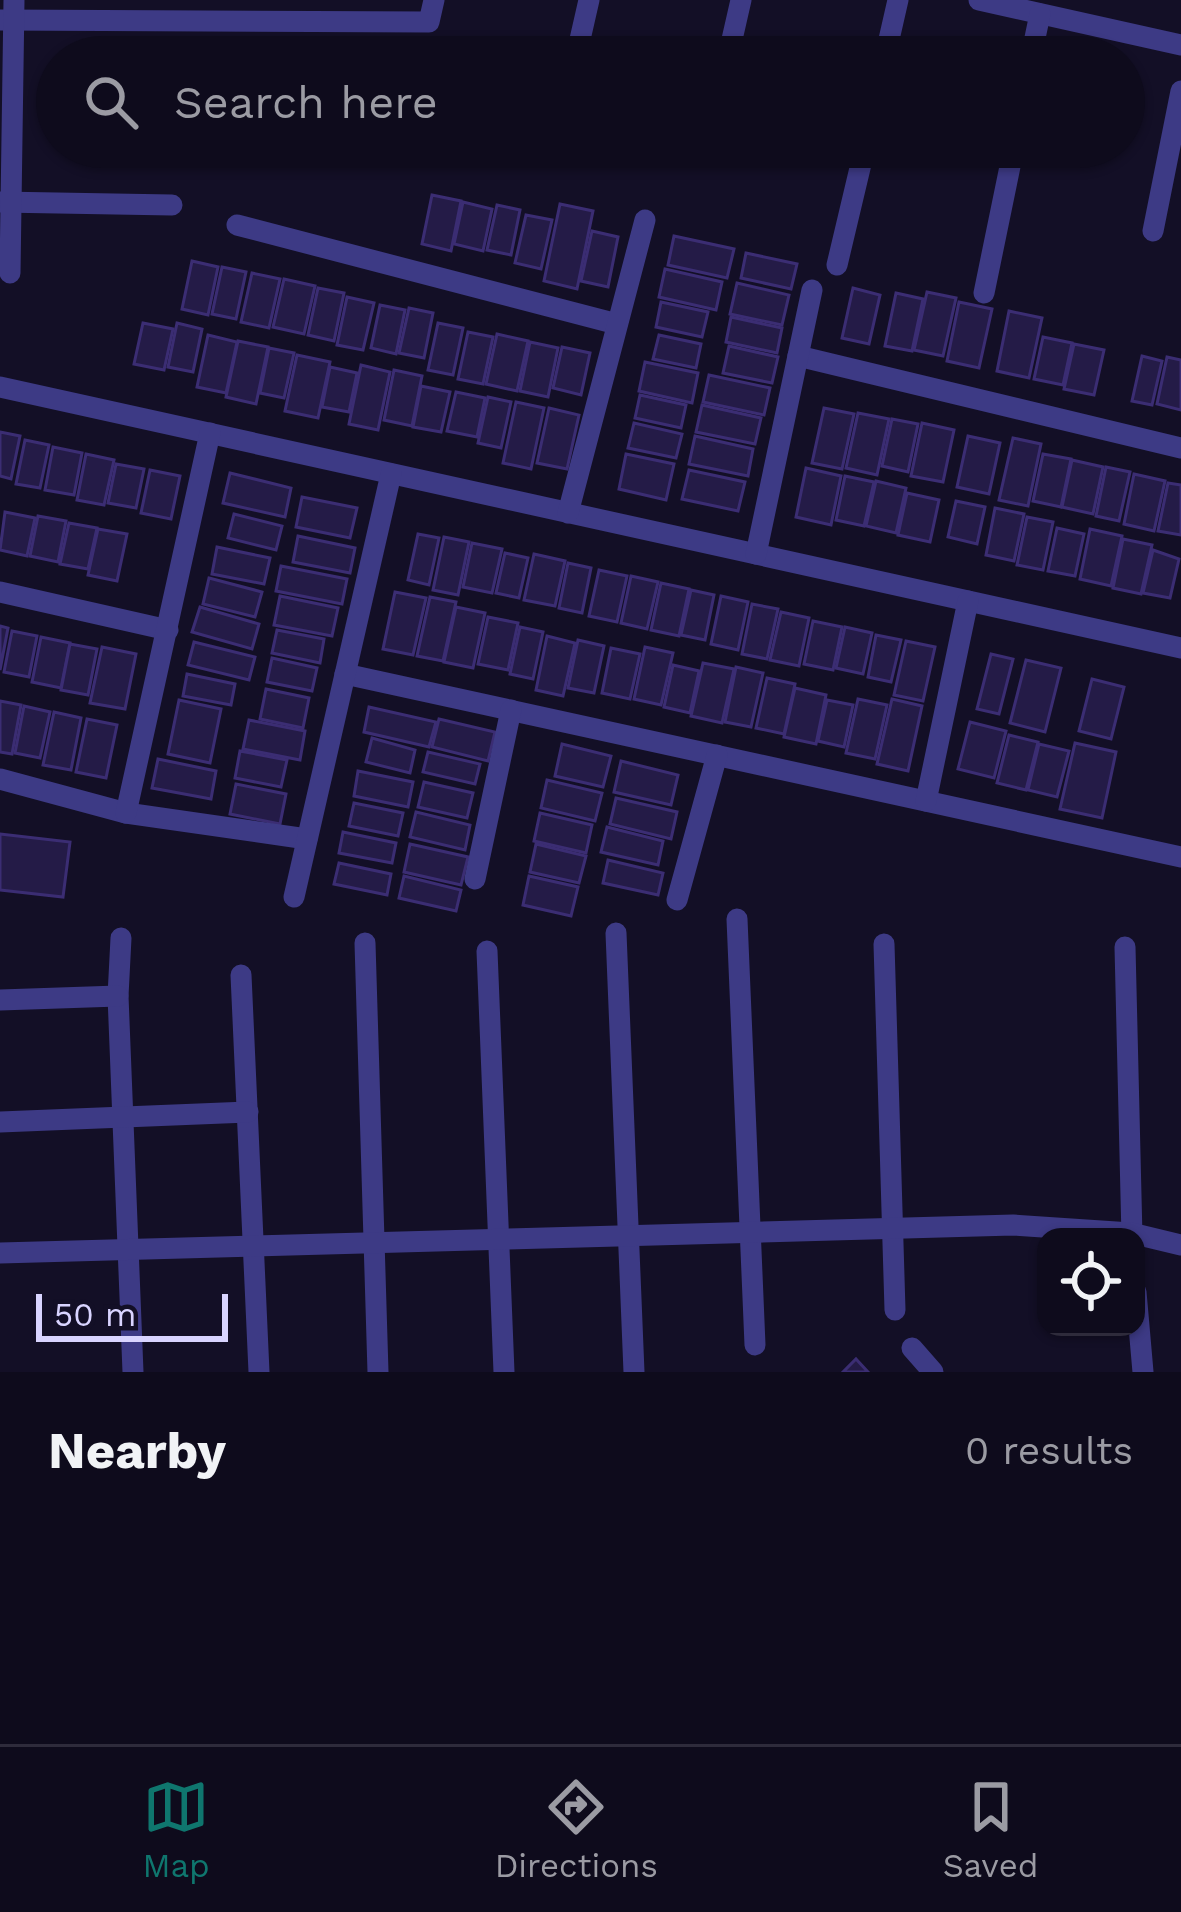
<!DOCTYPE html>
<html lang="en">
<head>
<meta charset="utf-8">
<style>
  body { margin:0; font-family:"Work Sans",sans-serif; background:#171425; color:#f1f3f6 }
  .controls { position:absolute; right:36px; bottom:36px; display:grid; overflow:hidden; border-radius:24px; box-shadow:0 3px 9px #0004 }
  .controls button { width:108px; height:108px; display:grid; place-items:center; padding:0; border:0; border-bottom:3px solid #2e2b3b; background:#0e0b1c; color:#f1f3f6; font:60px sans-serif }
  .scale { position:absolute; left:36px; bottom:30px; width:192px; box-sizing:border-box; padding-left:12px; border:6px solid #d9d4ff; border-top:0; font-size:33px; line-height:42px; white-space:nowrap; color:#d9d4ff; -webkit-text-stroke:9px #130f26; paint-order:stroke }
  .list { margin:0; padding:0; list-style:none }
  h2 { display:flex; justify-content:space-between; align-items:center; height:156px; margin:0; padding:0 48px; font-size:51px }
  h2 small { font-size:39px; font-weight:400; color:#9b9ba3 }
  .icon { flex:none; width:66px; height:66px; fill:none; stroke:currentColor; stroke-width:2; stroke-linecap:round; stroke-linejoin:round }
  .map { position:relative; flex:none; width:1181px; height:1372px; overflow:hidden }
  .search { position:absolute; background:#0e0b1c; box-shadow:0 3px 9px #0004; left:36px; right:36px; top:36px; height:132px; display:flex; align-items:center; gap:30px; box-sizing:border-box; padding:0 42px; border-radius:66px; color:#9b9ba3; font-size:45px }
  .sheet { height:372px; background:#0e0b1c }
  nav { display:flex; justify-content:space-around; align-items:center; box-sizing:border-box; height:168px; border-top:3px solid #2e2b3b; background:#0e0b1c; font-size:33px; color:#9b9ba3 }
  nav a { display:grid; justify-items:center; gap:6px }
  nav .on { color:#0f766e }
  .map>svg:first-child { display:block }
</style>
</head>
<body>
<div class="map">
<svg width="1181" height="1372" viewBox="0 0 1181 1372">
  <rect width="100%" height="100%" fill="#130f26"/>
  <g fill="#241b47" stroke="#3b2d73" stroke-width="3">
    <path d="M 432,195 L 461,201 L 451,251 L 422,244 Z"/>
    <path d="M 463,202 L 492,209 L 483,251 L 454,244 Z"/>
    <path d="M 560,204 L 593,211 L 577,289 L 544,281 Z"/>
    <path d="M 497,205 L 520,210 L 511,255 L 487,250 Z"/>
    <path d="M 526,215 L 552,220 L 541,269 L 515,263 Z"/>
    <path d="M 592,231 L 618,237 L 608,287 L 581,281 Z"/>
    <path d="M 674,236 L 734,249 L 727,278 L 668,265 Z"/>
    <path d="M 746,253 L 797,264 L 791,289 L 741,278 Z"/>
    <path d="M 192,261 L 218,267 L 208,315 L 182,309 Z"/>
    <path d="M 222,267 L 246,272 L 236,319 L 212,314 Z"/>
    <path d="M 665,269 L 722,282 L 716,310 L 659,297 Z"/>
    <path d="M 252,273 L 280,279 L 269,328 L 241,322 Z"/>
    <path d="M 284,279 L 315,286 L 304,334 L 273,327 Z"/>
    <path d="M 737,283 L 789,295 L 782,325 L 730,314 Z"/>
    <path d="M 318,288 L 344,293 L 334,341 L 308,335 Z"/>
    <path d="M 853,288 L 880,295 L 869,344 L 842,338 Z"/>
    <path d="M 927,292 L 956,298 L 943,356 L 914,350 Z"/>
    <path d="M 896,293 L 923,299 L 912,351 L 885,346 Z"/>
    <path d="M 347,297 L 374,303 L 363,350 L 337,345 Z"/>
    <path d="M 661,302 L 708,312 L 702,337 L 656,327 Z"/>
    <path d="M 959,302 L 992,309 L 979,368 L 947,361 Z"/>
    <path d="M 380,305 L 405,310 L 396,354 L 371,348 Z"/>
    <path d="M 409,308 L 433,313 L 424,358 L 399,353 Z"/>
    <path d="M 1009,311 L 1042,318 L 1029,378 L 997,371 Z"/>
    <path d="M 731,317 L 782,328 L 777,353 L 726,342 Z"/>
    <path d="M 143,323 L 173,329 L 164,370 L 134,364 Z"/>
    <path d="M 177,323 L 202,329 L 193,372 L 168,367 Z"/>
    <path d="M 438,323 L 463,328 L 453,375 L 428,370 Z"/>
    <path d="M 468,332 L 493,337 L 483,384 L 458,379 Z"/>
    <path d="M 497,334 L 528,341 L 517,391 L 486,384 Z"/>
    <path d="M 208,335 L 237,342 L 226,393 L 197,387 Z"/>
    <path d="M 659,335 L 701,344 L 696,368 L 653,359 Z"/>
    <path d="M 1043,337 L 1072,343 L 1063,385 L 1034,379 Z"/>
    <path d="M 238,341 L 268,347 L 256,404 L 226,397 Z"/>
    <path d="M 530,342 L 558,348 L 548,397 L 520,391 Z"/>
    <path d="M 1074,344 L 1104,350 L 1094,395 L 1064,389 Z"/>
    <path d="M 729,346 L 778,357 L 772,383 L 723,373 Z"/>
    <path d="M 562,347 L 590,353 L 581,395 L 553,388 Z"/>
    <path d="M 269,348 L 294,353 L 284,398 L 260,393 Z"/>
    <path d="M 297,355 L 330,362 L 318,418 L 285,411 Z"/>
    <path d="M 1142,356 L 1162,361 L 1152,405 L 1132,401 Z"/>
    <path d="M 1167,357 L 1181,360 L 1181,410 L 1157,404 Z"/>
    <path d="M 645,362 L 698,373 L 692,403 L 639,391 Z"/>
    <path d="M 361,365 L 390,372 L 378,430 L 349,424 Z"/>
    <path d="M 330,367 L 357,373 L 349,412 L 322,407 Z"/>
    <path d="M 394,370 L 422,376 L 412,426 L 384,420 Z"/>
    <path d="M 709,375 L 770,388 L 764,415 L 703,402 Z"/>
    <path d="M 421,386 L 450,392 L 441,432 L 413,427 Z"/>
    <path d="M 456,392 L 485,398 L 477,437 L 447,431 Z"/>
    <path d="M 640,395 L 686,405 L 681,428 L 635,418 Z"/>
    <path d="M 488,397 L 511,402 L 501,448 L 478,443 Z"/>
    <path d="M 516,402 L 544,408 L 531,469 L 503,463 Z"/>
    <path d="M 702,405 L 761,418 L 755,444 L 696,432 Z"/>
    <path d="M 549,408 L 579,415 L 567,469 L 537,463 Z"/>
    <path d="M 824,408 L 854,414 L 842,469 L 812,463 Z"/>
    <path d="M 858,413 L 889,419 L 877,475 L 846,468 Z"/>
    <path d="M 892,419 L 918,424 L 908,472 L 882,466 Z"/>
    <path d="M 634,423 L 682,434 L 676,458 L 628,448 Z"/>
    <path d="M 922,423 L 954,430 L 943,482 L 911,476 Z"/>
    <path d="M 0,432 L 20,436 L 11,479 L 0,476 Z"/>
    <path d="M 695,436 L 753,449 L 748,476 L 689,464 Z"/>
    <path d="M 968,436 L 1000,443 L 989,494 L 957,487 Z"/>
    <path d="M 1013,438 L 1041,444 L 1028,506 L 999,500 Z"/>
    <path d="M 25,440 L 49,445 L 40,488 L 16,484 Z"/>
    <path d="M 53,447 L 82,453 L 74,495 L 45,490 Z"/>
    <path d="M 86,454 L 114,460 L 104,505 L 77,500 Z"/>
    <path d="M 626,454 L 674,464 L 666,500 L 619,489 Z"/>
    <path d="M 1043,454 L 1071,459 L 1061,507 L 1033,501 Z"/>
    <path d="M 1072,460 L 1103,467 L 1093,514 L 1062,507 Z"/>
    <path d="M 116,464 L 144,469 L 136,508 L 108,503 Z"/>
    <path d="M 1106,467 L 1130,472 L 1119,521 L 1096,516 Z"/>
    <path d="M 806,468 L 841,476 L 831,525 L 796,517 Z"/>
    <path d="M 150,470 L 180,476 L 171,519 L 141,513 Z"/>
    <path d="M 689,470 L 745,482 L 738,511 L 682,499 Z"/>
    <path d="M 230,473 L 291,488 L 285,517 L 223,503 Z"/>
    <path d="M 1134,474 L 1165,481 L 1154,531 L 1124,524 Z"/>
    <path d="M 845,476 L 874,482 L 864,526 L 836,520 Z"/>
    <path d="M 876,481 L 906,488 L 896,533 L 866,526 Z"/>
    <path d="M 1168,483 L 1181,485 L 1181,535 L 1158,531 Z"/>
    <path d="M 907,493 L 939,500 L 930,542 L 898,535 Z"/>
    <path d="M 302,497 L 357,508 L 350,538 L 296,527 Z"/>
    <path d="M 956,501 L 985,507 L 977,544 L 948,537 Z"/>
    <path d="M 995,508 L 1024,514 L 1014,561 L 986,555 Z"/>
    <path d="M 5,512 L 35,518 L 27,556 L 0,550 Z"/>
    <path d="M 234,514 L 282,526 L 276,550 L 228,538 Z"/>
    <path d="M 38,516 L 66,521 L 58,562 L 30,556 Z"/>
    <path d="M 1027,517 L 1053,522 L 1043,570 L 1017,565 Z"/>
    <path d="M 69,523 L 97,528 L 88,569 L 60,564 Z"/>
    <path d="M 1057,528 L 1084,534 L 1075,576 L 1048,571 Z"/>
    <path d="M 98,529 L 127,534 L 117,581 L 88,575 Z"/>
    <path d="M 1090,529 L 1122,536 L 1111,586 L 1080,579 Z"/>
    <path d="M 418,534 L 439,538 L 429,585 L 408,580 Z"/>
    <path d="M 298,536 L 355,548 L 350,573 L 293,562 Z"/>
    <path d="M 444,537 L 469,542 L 458,595 L 433,590 Z"/>
    <path d="M 1123,539 L 1152,545 L 1141,594 L 1113,588 Z"/>
    <path d="M 472,543 L 502,549 L 492,593 L 463,587 Z"/>
    <path d="M 217,547 L 270,558 L 264,584 L 212,574 Z"/>
    <path d="M 1153,550 L 1179,559 L 1170,598 L 1143,593 Z"/>
    <path d="M 505,553 L 528,558 L 519,598 L 496,593 Z"/>
    <path d="M 534,554 L 565,561 L 555,606 L 524,600 Z"/>
    <path d="M 568,563 L 591,568 L 582,613 L 559,608 Z"/>
    <path d="M 281,566 L 347,579 L 342,604 L 276,591 Z"/>
    <path d="M 599,570 L 627,576 L 617,622 L 589,616 Z"/>
    <path d="M 631,576 L 658,582 L 647,629 L 621,623 Z"/>
    <path d="M 209,578 L 262,592 L 255,617 L 203,604 Z"/>
    <path d="M 661,583 L 689,589 L 679,636 L 651,630 Z"/>
    <path d="M 691,590 L 714,595 L 705,640 L 681,635 Z"/>
    <path d="M 395,592 L 426,598 L 413,655 L 383,649 Z"/>
    <path d="M 280,596 L 338,608 L 332,636 L 274,625 Z"/>
    <path d="M 721,596 L 748,602 L 738,650 L 711,644 Z"/>
    <path d="M 430,597 L 456,602 L 443,661 L 417,656 Z"/>
    <path d="M 752,604 L 778,609 L 767,659 L 742,654 Z"/>
    <path d="M 200,607 L 259,624 L 252,649 L 192,632 Z"/>
    <path d="M 456,607 L 485,613 L 473,668 L 444,662 Z"/>
    <path d="M 781,612 L 809,618 L 799,666 L 770,660 Z"/>
    <path d="M 488,617 L 518,623 L 508,670 L 478,664 Z"/>
    <path d="M 813,621 L 842,627 L 833,670 L 804,664 Z"/>
    <path d="M 0,626 L 8,628 L 0,670 Z"/>
    <path d="M 520,627 L 543,632 L 533,679 L 510,674 Z"/>
    <path d="M 845,627 L 872,633 L 863,674 L 836,668 Z"/>
    <path d="M 277,630 L 324,639 L 320,663 L 272,653 Z"/>
    <path d="M 12,631 L 37,636 L 29,677 L 4,672 Z"/>
    <path d="M 876,635 L 901,640 L 891,682 L 868,677 Z"/>
    <path d="M 547,636 L 575,643 L 563,696 L 536,690 Z"/>
    <path d="M 41,637 L 70,643 L 61,688 L 32,682 Z"/>
    <path d="M 578,640 L 604,646 L 594,693 L 568,688 Z"/>
    <path d="M 906,641 L 935,647 L 923,701 L 894,695 Z"/>
    <path d="M 194,642 L 255,657 L 249,680 L 188,665 Z"/>
    <path d="M 70,644 L 97,649 L 88,695 L 61,690 Z"/>
    <path d="M 102,647 L 136,654 L 125,709 L 90,703 Z"/>
    <path d="M 645,647 L 673,653 L 661,705 L 634,699 Z"/>
    <path d="M 611,648 L 640,654 L 630,699 L 602,693 Z"/>
    <path d="M 991,654 L 1013,659 L 999,714 L 977,709 Z"/>
    <path d="M 272,658 L 317,668 L 312,691 L 267,682 Z"/>
    <path d="M 1026,660 L 1061,668 L 1045,732 L 1010,723 Z"/>
    <path d="M 703,663 L 734,669 L 722,723 L 691,716 Z"/>
    <path d="M 673,665 L 699,671 L 690,713 L 664,707 Z"/>
    <path d="M 736,667 L 763,673 L 751,727 L 725,722 Z"/>
    <path d="M 187,674 L 235,684 L 231,705 L 183,696 Z"/>
    <path d="M 767,678 L 795,684 L 784,734 L 756,728 Z"/>
    <path d="M 1092,679 L 1124,687 L 1111,739 L 1079,731 Z"/>
    <path d="M 795,688 L 826,695 L 816,744 L 784,737 Z"/>
    <path d="M 266,689 L 309,698 L 303,728 L 260,719 Z"/>
    <path d="M 858,699 L 887,705 L 875,759 L 846,753 Z"/>
    <path d="M 892,699 L 922,706 L 908,771 L 877,764 Z"/>
    <path d="M 179,700 L 221,709 L 210,763 L 168,754 Z"/>
    <path d="M 827,700 L 853,705 L 844,747 L 818,741 Z"/>
    <path d="M 0,701 L 21,705 L 12,754 L 0,752 Z"/>
    <path d="M 24,706 L 50,712 L 40,758 L 15,753 Z"/>
    <path d="M 369,707 L 436,722 L 429,747 L 364,732 Z"/>
    <path d="M 54,712 L 81,718 L 71,770 L 43,765 Z"/>
    <path d="M 87,719 L 117,725 L 106,778 L 76,772 Z"/>
    <path d="M 439,719 L 495,732 L 488,761 L 432,747 Z"/>
    <path d="M 249,720 L 305,731 L 300,760 L 243,749 Z"/>
    <path d="M 970,722 L 1006,731 L 994,778 L 958,769 Z"/>
    <path d="M 1009,735 L 1038,742 L 1026,790 L 997,783 Z"/>
    <path d="M 372,738 L 415,750 L 410,773 L 366,762 Z"/>
    <path d="M 1075,743 L 1116,752 L 1102,818 L 1060,809 Z"/>
    <path d="M 562,744 L 611,756 L 603,787 L 555,776 Z"/>
    <path d="M 1039,744 L 1069,751 L 1057,797 L 1028,790 Z"/>
    <path d="M 240,751 L 287,760 L 281,787 L 235,778 Z"/>
    <path d="M 428,752 L 480,764 L 475,784 L 423,772 Z"/>
    <path d="M 158,759 L 216,771 L 211,799 L 152,788 Z"/>
    <path d="M 621,761 L 678,775 L 671,805 L 614,792 Z"/>
    <path d="M 358,771 L 413,782 L 408,807 L 354,796 Z"/>
    <path d="M 547,780 L 602,793 L 595,821 L 541,808 Z"/>
    <path d="M 424,782 L 473,793 L 467,818 L 418,807 Z"/>
    <path d="M 236,784 L 286,794 L 280,824 L 230,814 Z"/>
    <path d="M 616,798 L 677,812 L 671,839 L 610,824 Z"/>
    <path d="M 354,803 L 403,813 L 398,836 L 349,826 Z"/>
    <path d="M 416,812 L 470,825 L 465,850 L 410,837 Z"/>
    <path d="M 540,813 L 592,825 L 586,853 L 534,841 Z"/>
    <path d="M 607,827 L 663,841 L 658,865 L 601,852 Z"/>
    <path d="M 343,832 L 396,843 L 392,863 L 339,853 Z"/>
    <path d="M 0,834 L 70,842 L 63,897 L 0,890 Z"/>
    <path d="M 410,844 L 468,857 L 461,885 L 404,872 Z"/>
    <path d="M 536,844 L 586,856 L 579,883 L 530,872 Z"/>
    <path d="M 608,860 L 663,873 L 658,895 L 603,883 Z"/>
    <path d="M 339,863 L 391,874 L 387,895 L 334,884 Z"/>
    <path d="M 404,876 L 461,890 L 456,911 L 399,898 Z"/>
    <path d="M 529,876 L 578,887 L 571,916 L 523,905 Z"/>
    <path d="M 856,1359 L 868,1372 L 843,1372 Z"/>
  </g>
  <g fill="none" stroke-linecap="round" stroke-linejoin="round">
    <g stroke="#3d3a85" stroke-width="21">
      <path d="M 979,0 L 1181,45"/>
      <path d="M 0,20 L 429,22 L 434,0"/>
      <path d="M 576,57 L 589,0"/>
      <path d="M 728,57 L 741,0"/>
      <path d="M 885,57 L 898,0"/>
      <path d="M 1031,57 L 1040,14"/>
      <path d="M 0,202 L 172,205"/>
      <path d="M 237,225 L 617,324"/>
      <path d="M 1153,231 L 1181,91"/>
      <path d="M 837,265 L 865,147"/>
      <path d="M 10,273 L 14,0"/>
      <path d="M 984,293 L 1014,147"/>
      <path d="M 798,356 L 1181,448"/>
      <path d="M 0,387 L 1181,648"/>
      <path d="M 568,513 L 645,220"/>
      <path d="M 756,554 L 812,290"/>
      <path d="M 0,592 L 168,630"/>
      <path d="M 345,674 L 1181,857"/>
      <path d="M 0,779 L 126,813 L 307,839"/>
      <path d="M 926,801 L 968,601"/>
      <path d="M 126,813 L 210,433"/>
      <path d="M 475,879 L 511,710"/>
      <path d="M 294,897 L 391,474"/>
      <path d="M 677,900 L 717,755"/>
      <path d="M 737,919 L 755,1345"/>
      <path d="M 616,933 L 634,1372"/>
      <path d="M 121,938 L 118,996 L 133,1372"/>
      <path d="M 365,943 L 378,1372"/>
      <path d="M 884,944 L 895,1310"/>
      <path d="M 1125,947 L 1132,1237"/>
      <path d="M 487,951 L 504,1372"/>
      <path d="M 241,975 L 259,1372"/>
      <path d="M 0,1000 L 118,996"/>
      <path d="M 0,1122 L 248,1112"/>
      <path d="M 0,1253 L 1013,1225 L 1131,1233 L 1181,1245"/>
      <path d="M 1136,1292 L 1143,1372"/>
      <path d="M 912,1348 L 933,1372"/>
    </g>
  </g>
</svg>
<div class="controls">
<button><svg class="icon" aria-label="locate" viewBox="0 0 24 24"><circle cx="12" cy="12" r="6"/><path d="M12 2v4M12 18v4M2 12h4M18 12h4"/></svg></button>
</div>
<div class="scale">50 m</div>
<div class="search"><svg class="icon" aria-label="search" viewBox="0 0 24 24"><circle cx="10" cy="10" r="6"/><path d="M15 15l6 6"/></svg>Search here</div>
</div>
<section class="sheet">
<h2>Nearby<small>0 results</small></h2>
<ul class="list">
</ul>
</section>
<nav>
<a class="on"><svg class="icon" aria-label="map" viewBox="0 0 24 24"><path d="M3 6l6-2 6 2 6-2v14l-6 2-6-2-6 2zM9 4v14M15 6v14"/></svg>Map</a>
<a><svg class="icon" aria-label="directions" viewBox="0 0 24 24"><path d="M12 3l9 9-9 9-9-9zM9 14v-3h6M13 9l2 2-2 2"/></svg>Directions</a>
<a><svg class="icon" aria-label="saved" viewBox="0 0 24 24"><path d="M7 4h10v16l-5-4-5 4z"/></svg>Saved</a>
</nav>
</body>
</html>
